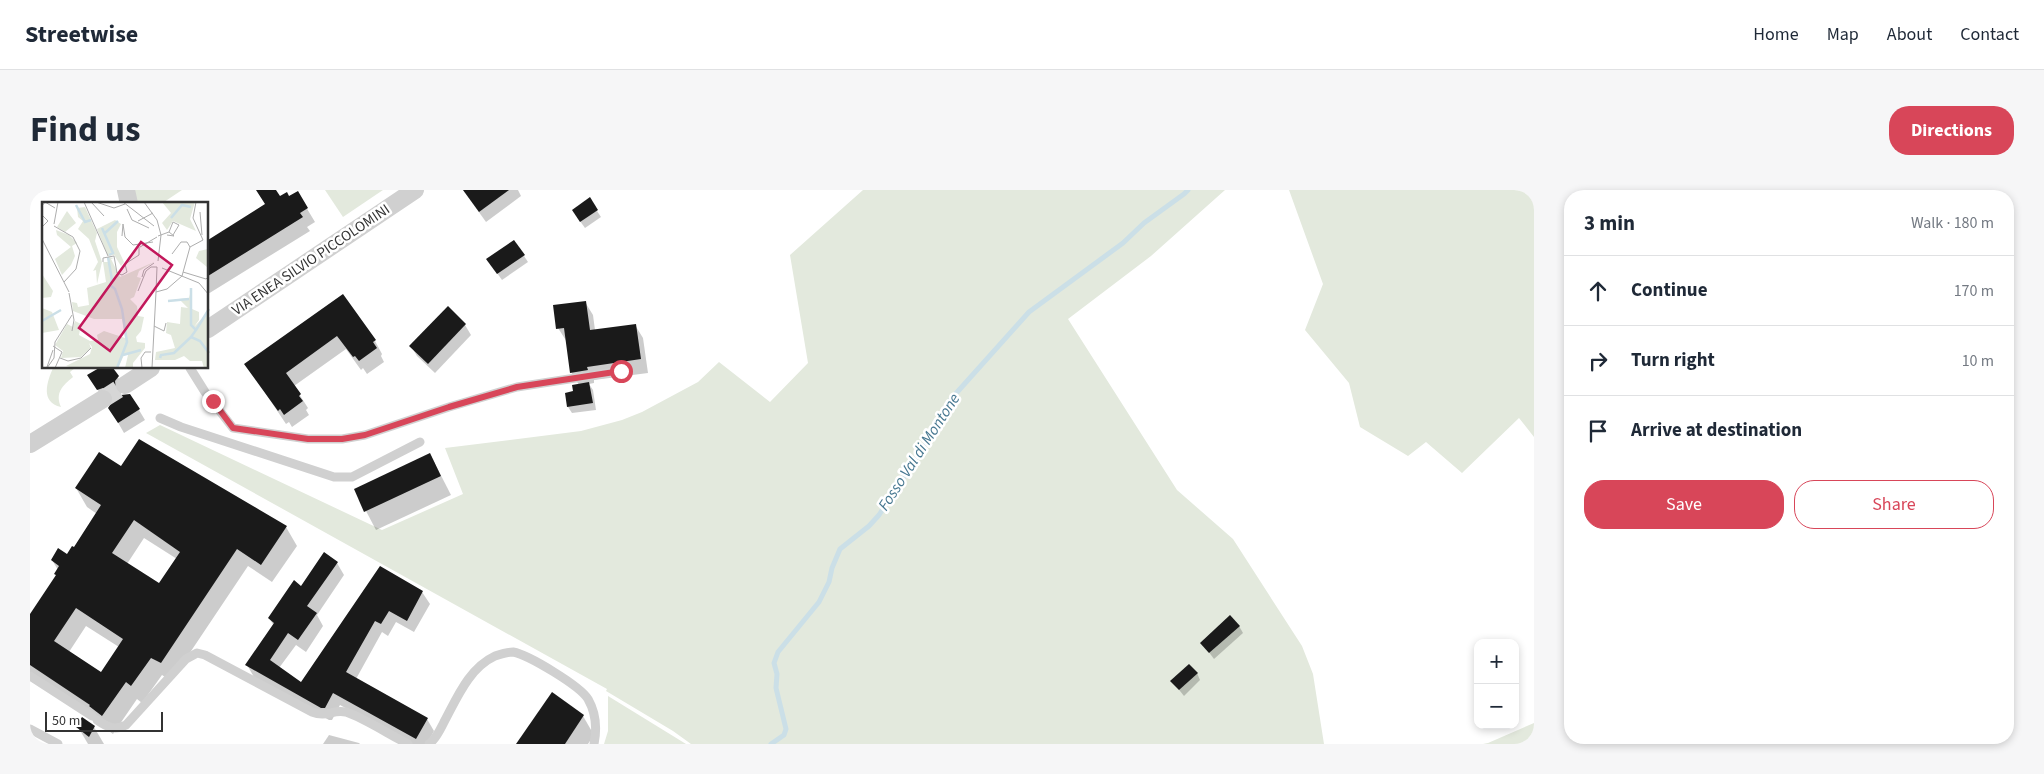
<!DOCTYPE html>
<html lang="en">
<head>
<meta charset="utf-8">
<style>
  body { margin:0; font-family:"Source Sans 3",sans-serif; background:#f6f6f7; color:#1f2937 }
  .controls { position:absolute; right:15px; bottom:15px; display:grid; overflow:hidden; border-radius:10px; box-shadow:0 2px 8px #0003 }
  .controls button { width:45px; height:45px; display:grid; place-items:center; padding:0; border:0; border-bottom:1px solid #e0e1e3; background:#fff; color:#1f2937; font:25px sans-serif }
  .scale { position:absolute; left:15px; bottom:12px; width:118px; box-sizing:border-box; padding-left:5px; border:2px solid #333; border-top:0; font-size:14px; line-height:18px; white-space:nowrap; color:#333; -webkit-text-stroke:4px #fff; paint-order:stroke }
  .stop { position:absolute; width:15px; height:15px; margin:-11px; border:4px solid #d84659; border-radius:50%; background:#fff }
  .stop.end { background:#d84659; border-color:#fff; box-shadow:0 1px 5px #0008 }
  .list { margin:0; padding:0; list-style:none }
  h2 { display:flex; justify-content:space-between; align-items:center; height:65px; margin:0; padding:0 20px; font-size:21px }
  h2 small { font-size:16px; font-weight:400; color:#747a83 }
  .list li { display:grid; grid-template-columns:32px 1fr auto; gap:15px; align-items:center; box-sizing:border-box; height:70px; padding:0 20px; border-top:1px solid #e0e1e3 }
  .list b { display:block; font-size:19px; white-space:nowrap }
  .list em { font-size:16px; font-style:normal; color:#747a83 }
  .actions { display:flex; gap:10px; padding:15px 20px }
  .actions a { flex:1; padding:11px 0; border:1px solid #d84659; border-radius:20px; text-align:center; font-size:18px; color:#d84659 }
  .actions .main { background:#d84659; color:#fff }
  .icon { flex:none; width:28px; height:28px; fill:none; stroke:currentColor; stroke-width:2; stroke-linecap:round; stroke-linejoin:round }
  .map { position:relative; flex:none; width:1504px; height:554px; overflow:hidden; border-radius:20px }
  header { display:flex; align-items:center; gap:30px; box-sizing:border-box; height:70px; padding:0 25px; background:#fff; border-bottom:1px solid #e0e1e3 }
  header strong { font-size:24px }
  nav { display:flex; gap:28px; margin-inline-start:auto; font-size:18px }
  .intro { display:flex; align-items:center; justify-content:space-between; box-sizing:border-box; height:120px; padding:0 30px }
  h1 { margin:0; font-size:35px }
  .button { padding:12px 22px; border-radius:20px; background:#d84659; color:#fff; font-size:18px; font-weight:700 }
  main { display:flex; gap:30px; padding:0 30px }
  aside { flex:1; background:#fff; border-radius:20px; box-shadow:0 2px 8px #0003 }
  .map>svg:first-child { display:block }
</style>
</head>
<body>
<header>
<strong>Streetwise</strong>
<nav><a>Home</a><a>Map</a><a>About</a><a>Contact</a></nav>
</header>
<div class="intro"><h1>Find us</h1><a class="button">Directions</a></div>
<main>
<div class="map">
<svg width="1504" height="554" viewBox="0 0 1504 554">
  <rect width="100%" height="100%" fill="#fff"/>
  <g fill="#e3e9dd">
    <path d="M 102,0 L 152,0 L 131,14 L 105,14 Z"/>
    <path d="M 295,0 L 353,0 L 313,27 Z"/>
    <path d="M 833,0 L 1195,0 L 1121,66 L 1038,129 L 1147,300 L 1203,349 L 1272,456 L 1283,484 L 1294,554 L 661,554 L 643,541 L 576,501 L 577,499 L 116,243 L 130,235 L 352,340 L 433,304 L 415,258 L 551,241 L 592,230 L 612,222 L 668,192 L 689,172 L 740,212 L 778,173 L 760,65 Z"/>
    <path d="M 1259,0 L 1504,0 L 1504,247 L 1489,228 L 1432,283 L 1396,252 L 1378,266 L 1330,237 L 1319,193 L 1275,140 L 1293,94 Z"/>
    <path d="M 23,178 L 45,178 L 40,182 L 43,187 C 32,196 25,203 31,217 C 10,212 17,192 23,178 Z"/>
    <path d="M 578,506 L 656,554 L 574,554 L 578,541 Z"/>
    <path d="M 1504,533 L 1504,554 L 1453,554 L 1458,553 Z"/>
  </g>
  <g fill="#0003" fill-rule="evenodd">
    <path d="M 227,0 L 245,0 L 250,8 L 259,7 L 267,2 L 285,32 L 277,37 L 280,41 L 178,104 L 178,51 L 236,15 Z"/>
    <path d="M 433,0 L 488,0 L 491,6 L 456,32 Z"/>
    <path d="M 567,21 L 571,27 L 555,38 L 547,27 Z"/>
    <path d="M 494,66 L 498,72 L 472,90 L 462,76 Z"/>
    <path d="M 312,105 L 345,151 L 352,164 L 351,166 L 354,172 L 337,184 L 333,178 L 331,180 L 316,159 L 264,196 L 278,218 L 276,220 L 279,225 L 262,237 L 259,232 L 256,234 L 216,174 Z"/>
    <path d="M 555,112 L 563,125 L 565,140 L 605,135 L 613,148 L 618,183 L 564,190 L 564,193 L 559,194 L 563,200 L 566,220 L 542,223 L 538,217 L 549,195 L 541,182 L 537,152 L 528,138 Z"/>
    <path d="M 418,118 L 435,135 L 441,145 L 405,183 L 387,166 L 381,156 Z"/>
    <path d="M 71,178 L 82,178 L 94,197 L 91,201 L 91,206 L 100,205 L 115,230 L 94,243 L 86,229 L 84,211 L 80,208 L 74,210 L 59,185 Z"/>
    <path d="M 400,264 L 421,305 L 346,340 L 336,321 Z"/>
    <path d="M 91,278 L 256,337 L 267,356 L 242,392 L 218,376 L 141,491 L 132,485 L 112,513 L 107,509 L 83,544 L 0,485 L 0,426 L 26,386 L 25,384 L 28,380 L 22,370 L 37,366 L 44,359 L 67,324 L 57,317 L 46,298 ZM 114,348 L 147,369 L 129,395 L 97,374 ZM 56,436 L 89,457 L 71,483 L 39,462 Z"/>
    <path d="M 307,373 L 314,385 L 287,425 L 293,436 L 276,462 L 266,455 L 249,478 L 272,494 L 350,378 L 392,402 L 400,414 L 384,442 L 366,432 L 358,446 L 352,442 L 326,489 L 397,529 L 404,541 L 397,554 L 381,554 L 310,515 L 302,530 L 299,530 L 224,487 L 217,475 L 244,436 L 239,428 L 272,398 Z"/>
    <path d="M 1209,436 L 1213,443 L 1184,469 L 1172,453 Z"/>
    <path d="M 1167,483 L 1170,490 L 1154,506 L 1142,491 Z"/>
    <path d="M 522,504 L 553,526 L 564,545 L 558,554 L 487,554 Z"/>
    <path d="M 52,529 L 64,537 L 74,554 L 58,554 L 48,537 Z"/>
    <path d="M 299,545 L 329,553 L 330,554 L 293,554 Z"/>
  </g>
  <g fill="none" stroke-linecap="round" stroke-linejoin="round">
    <path stroke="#cbdfe7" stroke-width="5" d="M 741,554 L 754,545 L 756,539 L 746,498 L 747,484 L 744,473 L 748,462 L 789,412 L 799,392 L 802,378 L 810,359 L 839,336 L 849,325 L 898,250 L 908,229 L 921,209 L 999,122 L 1093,53 L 1114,33 L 1154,4 L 1158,0"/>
  </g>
  <g fill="#1a1a1a" fill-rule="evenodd">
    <path d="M 226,0 L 246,0 L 250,6 L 257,2 L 259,6 L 268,1 L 278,18 L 270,23 L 273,27 L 178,86 L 178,50 L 235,14 Z"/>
    <path d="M 433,0 L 479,0 L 449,22 Z"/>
    <path d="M 560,7 L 568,20 L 550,32 L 542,20 Z"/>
    <path d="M 484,50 L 495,65 L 467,84 L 456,69 Z"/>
    <path d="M 313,104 L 346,150 L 343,152 L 347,158 L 329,171 L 325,166 L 323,167 L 307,146 L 256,183 L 271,204 L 269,206 L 273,211 L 254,225 L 250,219 L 248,221 L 214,174 Z"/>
    <path d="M 556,111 L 560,140 L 606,134 L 611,169 L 557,177 L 558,180 L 540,183 L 534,138 L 526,139 L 523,115 Z"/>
    <path d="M 418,116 L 436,134 L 398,174 L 379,156 Z"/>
    <path d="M 69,178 L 83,178 L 89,186 L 85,191 L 86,200 L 91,205 L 100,204 L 110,219 L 88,233 L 78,218 L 84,209 L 82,203 L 73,198 L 67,200 L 57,185 Z"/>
    <path d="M 559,192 L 563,213 L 537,217 L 535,203 L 543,201 L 542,195 Z"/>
    <path d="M 109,249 L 257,336 L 231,375 L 207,359 L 131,473 L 121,468 L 101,496 L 96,492 L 72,526 L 59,516 L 60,515 L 0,475 L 0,424 L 26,385 L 24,384 L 29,376 L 21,370 L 28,358 L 37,364 L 42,356 L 44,357 L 71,315 L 45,298 L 69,262 L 91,276 ZM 104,330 L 150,362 L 129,393 L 82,363 ZM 46,418 L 93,449 L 71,482 L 24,451 Z"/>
    <path d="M 400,263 L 411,286 L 334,322 L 324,299 Z"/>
    <path d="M 294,362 L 308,372 L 277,416 L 287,423 L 268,450 L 258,443 L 240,470 L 271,492 L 350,376 L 393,401 L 377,431 L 359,421 L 351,434 L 345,431 L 316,482 L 398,528 L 386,549 L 303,503 L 295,518 L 291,518 L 215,475 L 244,433 L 238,428 L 264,390 L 271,396 Z"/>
    <path d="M 1200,425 L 1210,436 L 1179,463 L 1170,453 Z"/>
    <path d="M 1159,474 L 1168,483 L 1149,500 L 1140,491 Z"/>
    <path d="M 522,502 L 554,525 L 535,554 L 486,554 Z"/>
    <path d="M 52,527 L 65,536 L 59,547 L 46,537 Z"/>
  </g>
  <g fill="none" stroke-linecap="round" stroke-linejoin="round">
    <path stroke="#d6d6d6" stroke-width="18" stroke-dasharray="18 9" stroke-linecap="butt" d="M 73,209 L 95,195"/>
    <g stroke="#d0d0d0" stroke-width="9">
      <path d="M 160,178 L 175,202 L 203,238 L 278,249 L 312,249 L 335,245 L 419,217 L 487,197 L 591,181"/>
      <path d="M 130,228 L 151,237 L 304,287 L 322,287 L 390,252"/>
      <path d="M 0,486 L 62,526"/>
      <path d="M 67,530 C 77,537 85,541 96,535 L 156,469 L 167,463 L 175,465 L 282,522 C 297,528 302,519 316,522 C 334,528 360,545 378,554"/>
      <path d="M 0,539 L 28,554"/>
      <path d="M 399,554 C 406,549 410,540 414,532 C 427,508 439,478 465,466 C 471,464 477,462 483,462 C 499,465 550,496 558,509 C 566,523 567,539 564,554"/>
    </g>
    <g stroke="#d0d0d0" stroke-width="18">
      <path d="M 96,0 L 99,14"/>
      <path d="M 178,139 L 385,0"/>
      <path d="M 95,195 L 121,178"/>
      <path d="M 0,254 L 73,209"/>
    </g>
  </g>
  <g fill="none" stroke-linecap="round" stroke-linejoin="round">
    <path stroke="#d84659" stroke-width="6" d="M 183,211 L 203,238 L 278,249 L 312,249 L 335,245 L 419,217 L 487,197 L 591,181"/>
  </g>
  <g text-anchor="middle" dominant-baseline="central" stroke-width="5" stroke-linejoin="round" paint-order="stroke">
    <g font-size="15" fill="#333" stroke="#fff">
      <text transform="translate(281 70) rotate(-34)">VIA ENEA SILVIO PICCOLOMINI</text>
    </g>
    <g font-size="16" font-style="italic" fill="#467790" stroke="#fff">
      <text transform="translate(889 262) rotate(-57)">Fosso Val di Montone</text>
    </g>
  </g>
  <g transform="translate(12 12)">
    <rect width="166" height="166" fill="#fff"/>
    <path d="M 120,0 L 153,0 L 148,17 L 154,29 L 131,19 L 125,28 L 120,21 L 129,11 ZM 43,5 L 55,31 L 53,39 L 60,60 L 55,82 L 54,68 L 51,69 L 56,60 L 47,37 L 36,27 L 41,19 L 36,15 L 35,6 ZM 25,9 L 34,21 L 23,30 L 15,25 ZM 73,18 L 79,22 L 75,30 L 75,45 L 82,60 L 79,64 L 72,53 L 66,54 L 55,27 ZM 14,28 L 27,33 L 35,41 L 30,44 L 33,54 L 29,63 L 20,73 L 13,57 L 29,45 L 15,33 ZM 166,47 L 166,64 L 165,65 L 154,56 L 157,49 ZM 66,55 L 72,56 L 69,57 L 78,75 L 112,60 L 97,69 L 95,75 L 99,76 L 92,95 L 88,97 L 95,104 L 96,114 L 102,115 L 99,129 L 94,135 L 95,140 L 103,141 L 103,146 L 91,161 L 91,166 L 83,166 L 86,153 L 82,153 L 76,166 L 31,166 L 24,164 L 48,152 L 50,145 L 47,141 L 49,146 L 39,155 L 19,156 L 21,149 L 13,143 L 25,122 L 31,125 L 33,119 L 39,122 L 37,133 L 48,139 L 56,138 L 55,133 L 62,129 L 83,136 L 80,117 L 52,117 L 31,109 L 30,100 L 35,101 L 36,105 L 47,103 L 45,86 L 64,80 L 61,60 L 67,60 ZM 0,72 L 11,89 L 9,95 L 0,96 ZM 148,92 L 150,107 L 157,110 L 157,118 L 152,125 L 166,110 L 166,166 L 162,166 L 160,159 L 148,159 L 142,154 L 133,158 L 113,158 L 114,150 L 133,146 L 129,133 L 124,131 L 125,120 L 138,122 L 139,105 L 146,106 L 137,97 L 147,96 ZM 0,106 L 10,110 L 17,128 L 0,131 Z" fill="#e3e9dd"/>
    <path fill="none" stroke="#cbdfe7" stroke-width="2.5" d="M 34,3 L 43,20 L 49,18M 129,16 L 140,3 L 149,5M 60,26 L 71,51 L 67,53M 63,31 L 76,19M 66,55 L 70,78M 70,78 L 68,83 L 73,87 L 80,107 L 85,140 L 75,166M 149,86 L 149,123 L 154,128 L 149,135 L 158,139 L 167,151M 126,99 L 147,97M 0,119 L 19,108M 154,128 L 167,107M 81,153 L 99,148M 118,156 L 119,153 L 132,151 L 149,135"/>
    <path fill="none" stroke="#adadad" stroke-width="1" d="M 42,0 L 66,54M 49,0 L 62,14M 54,0 L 72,6 L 83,2M 81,0 L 112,24M 102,0 L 115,18 L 119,33M 0,4 L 3,0 L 13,6M 85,7 L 90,18 L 107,26M 158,10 L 160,33M 0,13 L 6,19 L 0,25M 96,19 L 111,11M 12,22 L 16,0M 12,24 L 31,35 L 38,49 L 34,67 L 22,80M 127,30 L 131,20 L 137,23 L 131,33M 80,34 L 81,22 L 83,35 L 91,43 L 111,40M 116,34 L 127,30 L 132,34 L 125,33M 0,37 L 27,90M 98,45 L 115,35M 130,52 L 139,40 L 145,40 L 148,45M 116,59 L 119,33M 61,60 L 61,56 L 72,54 L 75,71 L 80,73 L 85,70 L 83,62 L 97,53 L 97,45M 120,66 L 157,81 L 167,93M 141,70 L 164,77 L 167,74M 100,75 L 102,68 L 112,61M 96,89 L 104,69 L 109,65 L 115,65M 114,90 L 115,65M 27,91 L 32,118 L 30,129M 112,124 L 122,129 L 124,121M 11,144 L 20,150 L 13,166M 18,156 L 26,159 L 39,156 L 49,146M 5,165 L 11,148M 5,166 L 12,156 L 13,140 L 30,113M 100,166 L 99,156 L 103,150 L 109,150M 110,166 L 114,90 L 125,87 L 140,74 L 148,45 L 161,38 L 151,16 L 154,0"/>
    <path fill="#c2185b" fill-opacity="0.15" stroke="#c2185b" stroke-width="2.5" d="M 99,40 L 130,63 L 68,149 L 37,126 Z"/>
    <rect width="166" height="166" fill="none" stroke="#333" stroke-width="2.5"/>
  </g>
</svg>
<div class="controls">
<button>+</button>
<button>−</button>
</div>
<div class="scale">50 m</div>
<div class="stop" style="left:591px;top:181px"></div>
<div class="stop end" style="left:183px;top:211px"></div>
</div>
<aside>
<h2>3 min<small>Walk · 180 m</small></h2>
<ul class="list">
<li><svg class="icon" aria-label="ahead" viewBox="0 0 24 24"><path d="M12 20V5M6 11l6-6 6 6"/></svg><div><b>Continue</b></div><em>170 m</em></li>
<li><svg class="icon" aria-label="right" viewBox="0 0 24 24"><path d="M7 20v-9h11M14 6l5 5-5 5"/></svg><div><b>Turn right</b></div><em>10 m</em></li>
<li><svg class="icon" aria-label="arrive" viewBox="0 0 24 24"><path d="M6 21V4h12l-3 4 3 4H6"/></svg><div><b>Arrive at destination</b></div></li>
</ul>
<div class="actions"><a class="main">Save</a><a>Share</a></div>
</aside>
</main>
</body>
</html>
